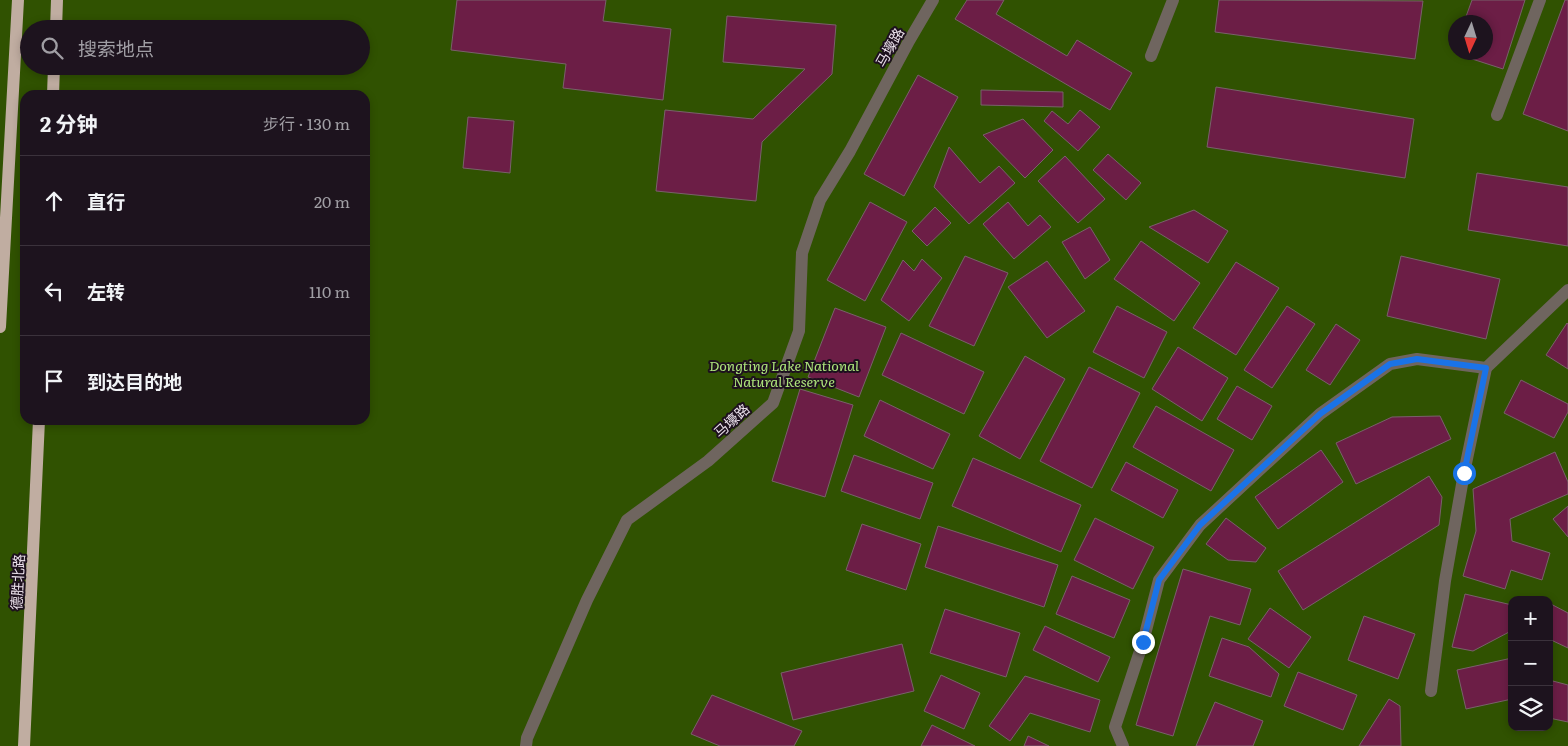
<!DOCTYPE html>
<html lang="zh">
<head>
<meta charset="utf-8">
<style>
  body { margin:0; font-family:Literata,"Noto Sans SC",serif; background:#251c27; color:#f1f3f6 }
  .controls { position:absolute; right:15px; bottom:15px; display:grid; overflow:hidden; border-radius:10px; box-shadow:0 2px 8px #0003 }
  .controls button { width:45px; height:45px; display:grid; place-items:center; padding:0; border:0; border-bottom:1px solid #3b323c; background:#1d131e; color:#f1f3f6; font:25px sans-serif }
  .compass { position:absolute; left:1448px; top:15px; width:45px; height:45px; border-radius:50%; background:#1d131e; box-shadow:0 2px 8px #0003; rotate:184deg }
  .stop { position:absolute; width:15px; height:15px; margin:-11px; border:4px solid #1a73e8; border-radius:50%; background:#fff }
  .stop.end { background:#1a73e8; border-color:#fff; box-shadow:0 1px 5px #0008 }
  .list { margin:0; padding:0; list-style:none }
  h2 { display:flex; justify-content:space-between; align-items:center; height:65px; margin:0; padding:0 20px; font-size:21px }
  h2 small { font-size:16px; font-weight:400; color:#a09ea4 }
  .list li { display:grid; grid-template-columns:32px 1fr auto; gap:15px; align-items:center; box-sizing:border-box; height:90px; padding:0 20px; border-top:1px solid #3b323c }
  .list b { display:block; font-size:19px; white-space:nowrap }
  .list em { font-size:16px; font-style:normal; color:#a09ea4 }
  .icon { flex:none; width:28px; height:28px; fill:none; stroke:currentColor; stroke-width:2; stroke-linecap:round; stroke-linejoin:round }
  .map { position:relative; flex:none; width:1568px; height:746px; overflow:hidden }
  .search { position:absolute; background:#1d131e; box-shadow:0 2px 8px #0003; left:20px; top:20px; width:350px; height:55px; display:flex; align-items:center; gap:12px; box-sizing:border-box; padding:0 18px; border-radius:28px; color:#a09ea4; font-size:19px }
  .panel { position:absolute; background:#1d131e; box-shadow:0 2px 8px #0003; left:20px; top:90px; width:350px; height:335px; border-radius:15px }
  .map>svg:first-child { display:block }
</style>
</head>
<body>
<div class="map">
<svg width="1568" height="746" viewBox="0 0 1568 746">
  <rect width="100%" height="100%" fill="#271928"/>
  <path fill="#305201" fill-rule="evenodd" d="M 0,0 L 1568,0 L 1568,746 L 0,746 ZM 1456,22 L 1486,22 L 1486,52 L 1456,52 ZM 29,29 L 361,29 L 361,66 L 29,66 ZM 25,95 L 365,95 L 365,420 L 25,420 ZM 1512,600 L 1549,600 L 1549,727 L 1512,727 Z"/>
  <g fill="#6c1e46" stroke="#79616a">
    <path d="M 457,0 L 606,0 L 603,21 L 671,29 L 663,100 L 563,88 L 566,64 L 451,50 Z"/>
    <path d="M 967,0 L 1004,0 L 996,14 L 1067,56 L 1077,40 L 1132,73 L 1110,110 L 955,19 Z"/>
    <path d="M 1219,0 L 1423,1 L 1415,59 L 1215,32 Z"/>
    <path d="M 1472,0 L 1525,0 L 1503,69 L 1466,57 L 1464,52 L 1486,52 L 1486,22 L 1464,22 Z"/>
    <path d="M 1565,0 L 1568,0 L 1568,131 L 1523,114 Z"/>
    <path d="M 727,16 L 836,25 L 832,74 L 762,142 L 756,201 L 656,191 L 665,110 L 753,119 L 805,69 L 723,62 Z"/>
    <path d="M 918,75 L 958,97 L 904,196 L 864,174 Z"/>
    <path d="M 1216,87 L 1414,119 L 1405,178 L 1207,147 Z"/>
    <path d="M 981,90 L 1063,92 L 1063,107 L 981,105 Z"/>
    <path d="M 1080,110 L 1100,127 L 1078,151 L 1044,121 L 1052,111 L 1068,124 Z"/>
    <path d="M 468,117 L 514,121 L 510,173 L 463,168 Z"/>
    <path d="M 1023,119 L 1053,150 L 1025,178 L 983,135 Z"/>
    <path d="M 949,147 L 980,183 L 999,166 L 1015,183 L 969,224 L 934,187 Z"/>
    <path d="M 1108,154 L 1141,183 L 1126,200 L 1093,170 Z"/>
    <path d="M 1065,156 L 1105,199 L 1078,223 L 1038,181 Z"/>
    <path d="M 1477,173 L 1568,187 L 1568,246 L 1468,230 Z"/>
    <path d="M 870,202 L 907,222 L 865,301 L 827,280 Z"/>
    <path d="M 1008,202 L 1028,226 L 1040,215 L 1051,227 L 1014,259 L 983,224 Z"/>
    <path d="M 935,207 L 951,223 L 927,246 L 912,231 Z"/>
    <path d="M 1194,210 L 1228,231 L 1208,263 L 1149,227 Z"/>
    <path d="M 1090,227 L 1110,260 L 1085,279 L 1062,242 Z"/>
    <path d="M 1141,241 L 1200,283 L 1174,321 L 1114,279 Z"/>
    <path d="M 965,256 L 1008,273 L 974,346 L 929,326 Z"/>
    <path d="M 1401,256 L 1500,279 L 1486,339 L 1387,316 Z"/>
    <path d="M 922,259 L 942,278 L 909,321 L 881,300 L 903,260 L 914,271 Z"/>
    <path d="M 1047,261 L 1085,311 L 1047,338 L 1008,287 Z"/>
    <path d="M 1236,262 L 1279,288 L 1236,355 L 1193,328 Z"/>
    <path d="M 1117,306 L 1167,332 L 1144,378 L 1093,352 Z"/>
    <path d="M 1287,306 L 1315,324 L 1272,388 L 1244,370 Z"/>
    <path d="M 835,308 L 886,327 L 859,397 L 808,377 Z"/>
    <path d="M 1567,323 L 1568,324 L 1568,369 L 1546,355 Z"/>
    <path d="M 1336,324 L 1360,340 L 1330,385 L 1306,370 Z"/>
    <path d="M 901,333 L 984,372 L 964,414 L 882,375 Z"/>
    <path d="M 1178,347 L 1228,378 L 1202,421 L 1152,389 Z"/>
    <path d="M 1025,356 L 1065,379 L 1020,459 L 979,436 Z"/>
    <path d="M 1089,367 L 1140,393 L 1092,488 L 1040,461 Z"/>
    <path d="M 1521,380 L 1568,404 L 1568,412 L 1554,438 L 1504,413 Z"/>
    <path d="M 1237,386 L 1272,406 L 1252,440 L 1217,419 Z"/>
    <path d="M 800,389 L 853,405 L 825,497 L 772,481 Z"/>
    <path d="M 880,400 L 950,434 L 933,469 L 864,436 Z"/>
    <path d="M 1156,406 L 1234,450 L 1211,491 L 1133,447 Z"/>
    <path d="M 1440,416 L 1451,439 L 1356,484 L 1336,443 L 1392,417 Z"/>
    <path d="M 1321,450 L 1343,482 L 1278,529 L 1255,497 Z"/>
    <path d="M 1555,452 L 1568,482 L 1568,494 L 1510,519 L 1512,541 L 1550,553 L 1542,580 L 1511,570 L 1505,589 L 1463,576 L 1476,531 L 1473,489 Z"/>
    <path d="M 854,455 L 933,483 L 920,519 L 841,491 Z"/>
    <path d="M 973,458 L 1081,505 L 1061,552 L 952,506 Z"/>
    <path d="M 1126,462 L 1178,490 L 1163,518 L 1111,490 Z"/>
    <path d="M 1429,476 L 1442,497 L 1439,525 L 1303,610 L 1278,571 Z"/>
    <path d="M 1568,506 L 1568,537 L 1553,519 Z"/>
    <path d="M 1095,518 L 1154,547 L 1133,589 L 1074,560 Z"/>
    <path d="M 1226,518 L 1266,548 L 1256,562 L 1228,560 L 1206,544 Z"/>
    <path d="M 862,524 L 921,544 L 906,590 L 846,570 Z"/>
    <path d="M 938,526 L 1058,565 L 1044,607 L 925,567 Z"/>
    <path d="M 1183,569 L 1251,589 L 1240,625 L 1210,616 L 1173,736 L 1136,725 Z"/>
    <path d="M 1072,576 L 1130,600 L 1114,638 L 1056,614 Z"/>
    <path d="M 1465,594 L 1512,605 L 1511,631 L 1473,651 L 1452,647 Z"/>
    <path d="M 1549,603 L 1568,613 L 1568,648 L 1549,639 Z"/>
    <path d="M 1270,608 L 1311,637 L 1289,668 L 1248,639 Z"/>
    <path d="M 945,609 L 1020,633 L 1006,677 L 930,653 Z"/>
    <path d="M 1364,616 L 1415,634 L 1398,679 L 1348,660 Z"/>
    <path d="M 1045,626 L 1110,657 L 1098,682 L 1033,650 Z"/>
    <path d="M 1222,638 L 1249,647 L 1279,674 L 1271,697 L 1209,676 Z"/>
    <path d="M 902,644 L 914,691 L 793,720 L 781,673 Z"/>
    <path d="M 1512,658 L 1512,699 L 1466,709 L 1457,670 Z"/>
    <path d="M 1298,672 L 1357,695 L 1343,730 L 1284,706 Z"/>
    <path d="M 941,675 L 980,693 L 964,729 L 924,711 Z"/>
    <path d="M 1025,676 L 1100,700 L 1090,732 L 1030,713 L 1010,741 L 989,726 Z"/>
    <path d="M 1549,680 L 1568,685 L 1568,722 L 1549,718 Z"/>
    <path d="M 712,695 L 802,731 L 794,746 L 720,746 L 691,734 Z"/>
    <path d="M 1389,699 L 1400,706 L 1401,746 L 1359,746 Z"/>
    <path d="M 1215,702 L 1263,721 L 1253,746 L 1196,746 Z"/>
    <path d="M 932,725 L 975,746 L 921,746 Z"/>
    <path d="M 1028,736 L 1049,746 L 1024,746 Z"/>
  </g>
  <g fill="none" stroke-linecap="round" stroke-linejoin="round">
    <g stroke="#6f655f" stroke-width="12">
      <path d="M 1151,56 L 1173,0"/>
      <path d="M 1497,115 L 1540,0"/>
      <path d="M 1431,691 L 1445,581 L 1464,473 L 1486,368"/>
      <path d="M 526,746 L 527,738 L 587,600 L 627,520 L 708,461 L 773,403 L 799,331 L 802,253 L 820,200 L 850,151 L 909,41 L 933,0"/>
      <path d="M 1123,746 L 1115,727 L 1143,642 L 1159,580 L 1200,525 L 1320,414 L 1390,364 L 1417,359 L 1486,368 L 1568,290"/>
    </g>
    <g stroke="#c0ada1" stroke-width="12">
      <path d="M 56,29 L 57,0"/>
      <path d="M 53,95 L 54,66"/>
      <path d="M 0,327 L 18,0"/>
      <path d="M 24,746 L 39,420"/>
    </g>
  </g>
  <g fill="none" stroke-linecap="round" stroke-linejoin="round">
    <path stroke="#1a73e8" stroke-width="6" d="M 1143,642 L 1159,580 L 1200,525 L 1320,414 L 1390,364 L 1417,359 L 1486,368 L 1464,473"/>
  </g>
  <g text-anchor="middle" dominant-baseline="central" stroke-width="4" stroke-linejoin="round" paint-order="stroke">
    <g font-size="14" fill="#ece2ec" stroke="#1d101e">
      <text transform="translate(889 47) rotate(-61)">马壕路</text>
      <text transform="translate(731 420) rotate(-42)">马壕路</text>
      <text transform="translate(17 582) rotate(-87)">德胜北路</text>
    </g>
    <g font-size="14" font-style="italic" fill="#ade57b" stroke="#1d101e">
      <text x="784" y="365">Dongting Lake National<tspan x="784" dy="16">Natural Reserve</tspan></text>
    </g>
  </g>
</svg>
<div class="controls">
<button>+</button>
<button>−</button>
<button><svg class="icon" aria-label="layers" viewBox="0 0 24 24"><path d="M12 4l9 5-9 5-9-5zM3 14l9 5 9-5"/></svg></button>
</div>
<svg class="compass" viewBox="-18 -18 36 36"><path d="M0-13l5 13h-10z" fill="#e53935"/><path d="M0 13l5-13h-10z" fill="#a09ea4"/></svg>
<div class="stop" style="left:1464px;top:473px"></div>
<div class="stop end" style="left:1143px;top:642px"></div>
<div class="search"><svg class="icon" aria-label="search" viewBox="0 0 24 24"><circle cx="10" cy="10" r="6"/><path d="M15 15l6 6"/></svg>搜索地点</div>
<section class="panel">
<h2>2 分钟<small>步行 · 130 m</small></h2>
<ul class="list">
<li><svg class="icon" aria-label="ahead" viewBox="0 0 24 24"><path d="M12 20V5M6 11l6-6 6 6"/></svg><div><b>直行</b></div><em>20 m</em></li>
<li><svg class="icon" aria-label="left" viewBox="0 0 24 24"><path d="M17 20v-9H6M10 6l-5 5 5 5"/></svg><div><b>左转</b></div><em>110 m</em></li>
<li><svg class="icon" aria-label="arrive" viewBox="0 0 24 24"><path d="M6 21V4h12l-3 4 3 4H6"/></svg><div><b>到达目的地</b></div></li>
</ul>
</section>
</div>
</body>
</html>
